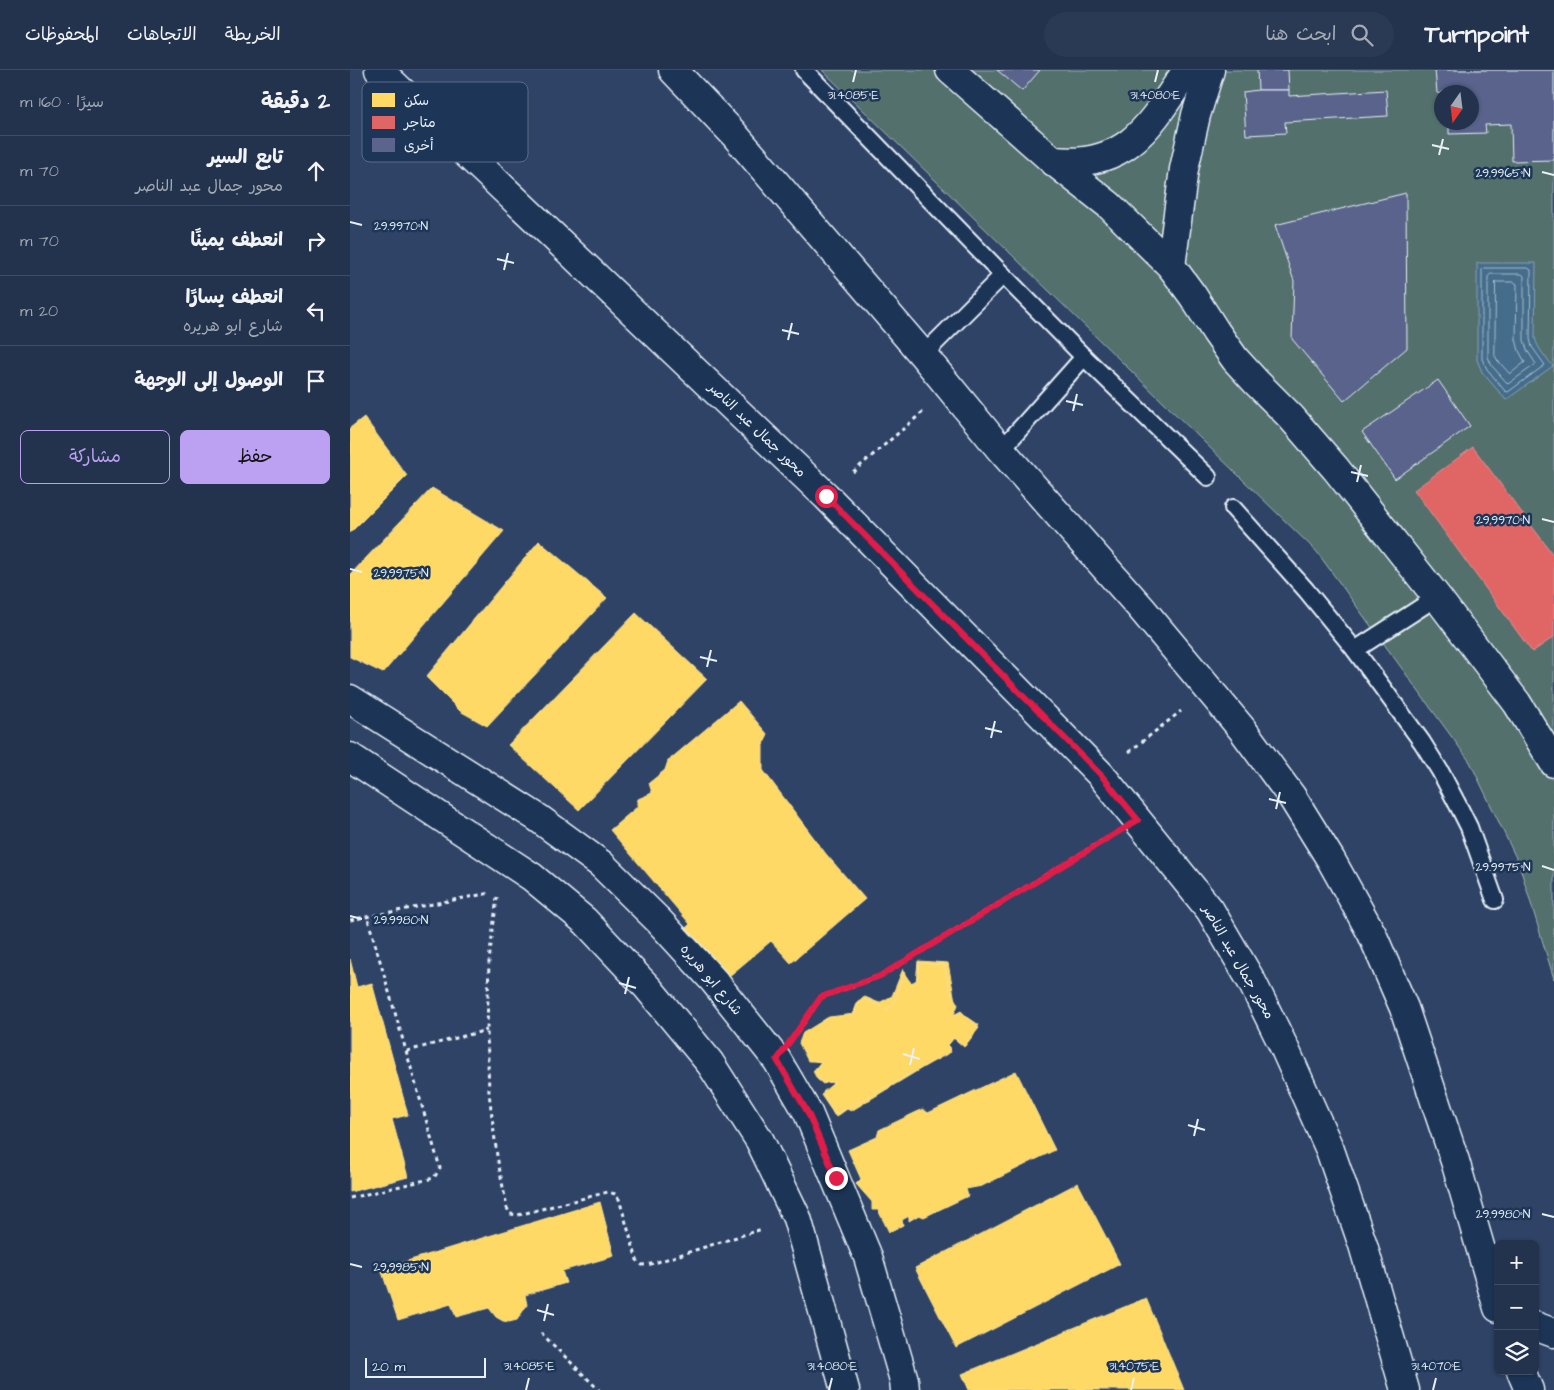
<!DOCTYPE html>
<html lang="ar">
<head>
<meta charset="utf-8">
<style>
  body { margin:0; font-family:"Architects Daughter","Playpen Sans Arabic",sans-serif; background:#2b3a54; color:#f1f3f6; direction:rtl }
  .controls { position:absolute; right:15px; bottom:15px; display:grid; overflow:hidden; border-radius:8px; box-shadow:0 1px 4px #0004 }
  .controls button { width:45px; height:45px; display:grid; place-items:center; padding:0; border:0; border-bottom:1px solid #404d65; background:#23324d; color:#f1f3f6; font:25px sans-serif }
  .compass { position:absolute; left:1084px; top:15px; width:45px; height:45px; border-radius:50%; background:#23324d; box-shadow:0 1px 4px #0004; rotate:194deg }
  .scale { position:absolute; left:15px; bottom:12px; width:121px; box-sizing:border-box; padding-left:5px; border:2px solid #e8f1f8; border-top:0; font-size:14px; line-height:18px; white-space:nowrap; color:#e8f1f8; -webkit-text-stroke:4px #1d3557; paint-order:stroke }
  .stop { position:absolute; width:15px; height:15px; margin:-11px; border:4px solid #e11d48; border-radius:50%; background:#fff }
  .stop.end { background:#e11d48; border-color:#fff; box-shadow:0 1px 5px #0008 }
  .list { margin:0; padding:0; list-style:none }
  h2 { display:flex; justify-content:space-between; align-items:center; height:65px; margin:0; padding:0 20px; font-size:21px }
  h2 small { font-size:16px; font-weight:400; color:#a3aab6 }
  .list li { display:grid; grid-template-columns:32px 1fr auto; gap:15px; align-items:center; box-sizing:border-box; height:70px; padding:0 20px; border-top:1px solid #404d65 }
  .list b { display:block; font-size:19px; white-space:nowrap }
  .list p { margin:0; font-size:16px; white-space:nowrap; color:#a3aab6 }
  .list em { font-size:16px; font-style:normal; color:#a3aab6 }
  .actions { display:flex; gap:10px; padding:15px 20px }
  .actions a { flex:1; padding:11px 0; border:1px solid #bca0f2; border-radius:8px; text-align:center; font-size:18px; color:#bca0f2 }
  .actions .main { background:#bca0f2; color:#111 }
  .icon { flex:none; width:28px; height:28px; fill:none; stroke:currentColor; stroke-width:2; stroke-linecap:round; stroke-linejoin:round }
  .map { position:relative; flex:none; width:1204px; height:1320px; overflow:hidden; direction:ltr }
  header { display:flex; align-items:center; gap:30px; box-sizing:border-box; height:70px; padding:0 25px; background:#23324d; border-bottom:1px solid #404d65 }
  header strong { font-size:24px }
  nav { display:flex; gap:28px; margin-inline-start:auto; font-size:18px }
  .search { width:350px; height:45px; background:#2b3a54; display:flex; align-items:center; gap:12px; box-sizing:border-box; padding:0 18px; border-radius:28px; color:#a3aab6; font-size:19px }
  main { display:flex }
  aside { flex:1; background:#23324d }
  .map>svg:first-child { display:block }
</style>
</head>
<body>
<header>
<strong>Turnpoint</strong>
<div class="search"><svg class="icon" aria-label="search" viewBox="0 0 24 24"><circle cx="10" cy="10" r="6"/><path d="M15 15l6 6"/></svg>ابحث هنا</div>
<nav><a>الخريطة</a><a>الاتجاهات</a><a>المحفوظات</a></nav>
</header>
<main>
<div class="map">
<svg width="1204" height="1320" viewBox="0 0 1204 1320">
  <rect width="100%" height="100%" fill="#2f4367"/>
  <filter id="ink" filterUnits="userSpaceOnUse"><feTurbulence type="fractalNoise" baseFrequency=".02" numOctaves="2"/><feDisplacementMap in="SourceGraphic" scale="10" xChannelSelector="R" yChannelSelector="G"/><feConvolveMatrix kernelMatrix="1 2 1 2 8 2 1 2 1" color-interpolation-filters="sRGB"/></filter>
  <g filter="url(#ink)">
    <path fill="#536f6d" stroke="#9eb0b2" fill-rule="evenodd" d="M 472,0 L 1204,0 L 1204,909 L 1169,794 L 1120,692 L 967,482 ZM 1092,22 L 1122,22 L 1122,52 L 1092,52 Z"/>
    <path fill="#446d8b" stroke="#86a2b7" d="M 1127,193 L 1186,193 L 1185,268 C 1188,280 1196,287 1203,296 L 1156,330 L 1132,302 L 1127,290 Z"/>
    <g fill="#ffd966" stroke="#f8e092">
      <path d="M 14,347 L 57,406 L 0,463 L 0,358 Z"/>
      <path d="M 82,418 L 154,461 L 33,603 L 0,587 L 0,505 Z"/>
      <path d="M 189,471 L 257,528 L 137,656 L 110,641 L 76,607 Z"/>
      <path d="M 286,543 L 357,609 L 229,740 L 158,675 Z"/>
      <path d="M 389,631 L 418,665 L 413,675 L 413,700 L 476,784 L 515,829 L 441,893 L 421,871 L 378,907 L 336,858 L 340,854 L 260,760 L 287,737 L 288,729 L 302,723 L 299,713 L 315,700 L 318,691 Z"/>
      <path d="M 0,889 L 7,917 L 22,913 L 58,1045 L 42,1049 L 58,1107 L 0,1122 Z"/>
      <path d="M 568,891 L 598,893 L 605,931 L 603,945 L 610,942 L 629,955 L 615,976 L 603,968 L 598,975 L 600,981 L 501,1041 L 497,1039 L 486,1047 L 471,1025 L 483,1016 L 482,1011 L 473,1014 L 467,1009 L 463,1001 L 471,992 L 458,990 L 452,977 L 452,965 L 477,948 L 496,953 L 502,947 L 508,931 L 515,927 L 529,933 L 542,926 L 553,899 L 558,912 L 566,913 Z"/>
      <path d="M 569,893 L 594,895 L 600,920 L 608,935 L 603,946 L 611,941 L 629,958 L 614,977 L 604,968 L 598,975 L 601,982 L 484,1045 L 473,1022 L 485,1012 L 473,1013 L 466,1003 L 471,991 L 458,991 L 449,973 L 453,963 L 479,947 L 505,944 L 508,935 L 516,930 L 537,939 L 543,934 L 554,903 L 561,913 L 567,910 Z"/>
      <path d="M 666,1001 L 705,1080 L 632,1116 L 616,1119 L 618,1126 L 574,1147 L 569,1145 L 559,1151 L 559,1146 L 552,1150 L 553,1155 L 539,1162 L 528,1140 L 522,1140 L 522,1132 L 506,1114 L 511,1109 L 498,1080 L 527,1067 L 529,1060 L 573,1039 L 578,1043 Z"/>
      <path d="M 728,1113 L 770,1194 L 606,1278 L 565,1198 Z"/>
      <path d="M 250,1132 L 264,1186 L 212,1201 L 216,1213 L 175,1225 L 177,1235 L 167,1250 L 159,1252 L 153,1251 L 146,1247 L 139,1238 L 106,1247 L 101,1234 L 48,1250 L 31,1199 Z"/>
      <path d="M 796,1228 L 834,1320 L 619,1320 L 612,1304 Z"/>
    </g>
    <path fill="#e06666" stroke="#e29092" d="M 1123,377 L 1204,486 L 1204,567 L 1182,582 L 1064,420 Z"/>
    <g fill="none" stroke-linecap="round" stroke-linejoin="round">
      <g stroke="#a6bccc" stroke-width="1">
        <path d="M 1134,198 L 1178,198 L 1181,200 L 1180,269 L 1182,277 L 1195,295 L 1158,322 L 1155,321 L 1137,299 L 1132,289 L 1132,200 Z"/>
        <path d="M 1141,204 L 1172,204 L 1174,206 L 1174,270 L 1177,280 L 1186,294 L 1158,314 L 1142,296 L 1138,287 L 1138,207 Z"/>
        <path d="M 1146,212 L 1164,212 L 1167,214 L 1166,269 L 1169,281 L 1175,292 L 1160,304 L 1148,291 L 1145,286 Z"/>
      </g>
    </g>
    <g fill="#5a648c" stroke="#e8f1f8">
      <path d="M 647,0 L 690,0 L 672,21 Z"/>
      <path d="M 907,0 L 938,0 L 939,20 L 908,20 Z"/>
      <path d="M 1085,0 L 1204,0 L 1204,90 L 1162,91 L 1161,54 L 1135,55 L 1136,63 L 1099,64 L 1099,52 L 1122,52 L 1122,22 L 1092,22 L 1092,24 L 1087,23 Z"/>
      <path d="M 908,20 L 939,20 L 939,26 L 1036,20 L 1038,46 L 935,52 L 936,63 L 896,65 L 893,22 Z"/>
      <path d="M 1056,123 L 1057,278 L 994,331 L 942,269 L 944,211 L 925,155 Z"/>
      <path d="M 1088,310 L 1120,356 L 1045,409 L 1012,362 Z"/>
    </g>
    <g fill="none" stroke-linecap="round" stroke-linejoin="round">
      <g stroke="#e8f1f8" stroke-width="20">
        <g id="lane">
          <path d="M 454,0 L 653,205 L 734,287 L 858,407"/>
          <path d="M 573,285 L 653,205"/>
          <path d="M 651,380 L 734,287"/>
          <path d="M 883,438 L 956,520 L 1005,580 L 1072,672 L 1090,701 L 1110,739 L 1119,757 L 1145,830"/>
          <path d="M 1005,580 L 1087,527"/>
        </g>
      </g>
      <g stroke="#e8f1f8" stroke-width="31">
        <g id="street">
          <path d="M 600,0 L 703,91 L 759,135 L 821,196 L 843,226 L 866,262 L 885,289 L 906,312 L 941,347 L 986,399 L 1087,527 L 1167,633 L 1204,693"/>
          <path d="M 703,91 C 778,99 801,54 837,0"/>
          <path d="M 821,196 L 834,99 L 846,45 L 860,0"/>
          <path d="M 0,629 L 188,748 L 251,794 L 309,851 L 364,911 L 427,990 L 458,1043 L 518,1187 L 554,1310 L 555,1320"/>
          <path d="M 0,687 L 182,807 L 235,851 L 298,918 L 360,993 L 410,1071 L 447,1148 L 495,1320"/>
          <path d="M 1185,1256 L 1204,1263"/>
        </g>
      </g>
      <g stroke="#e8f1f8" stroke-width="31">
        <g id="primary">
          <path d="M 29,0 L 476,426 L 751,705 L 860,840 L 902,912 L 934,977 L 980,1080 L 1013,1175 L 1055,1320"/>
          <path d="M 323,0 L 383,63 L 573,285 L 651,380 L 791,538 L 892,659 L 942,727 L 981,790 L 1022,864 L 1054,938 L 1105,1091 L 1148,1238"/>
          <path d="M 1171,1301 L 1179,1320"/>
        </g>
      </g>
      <g stroke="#e8f1f8" stroke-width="3" stroke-dasharray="4 4" stroke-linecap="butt">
        <path d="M 503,402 L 574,341"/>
        <path d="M 779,682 L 831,641"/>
        <path d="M 147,827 L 139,891 L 137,960 L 139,1023 L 147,1086 L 157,1138 L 160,1144 L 168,1145 L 258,1122 L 265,1124 L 269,1129 L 287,1190 L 292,1195 L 301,1194 L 412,1159"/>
        <path d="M 0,850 L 140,823"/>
        <path d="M 448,961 L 471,927 L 530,906 L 757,768"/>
        <path d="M 57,981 L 137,960"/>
        <path d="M 0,1128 L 84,1108 L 90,1098 L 17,846"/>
        <path d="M 191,1263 L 249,1320"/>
      </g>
      <use href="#lane" stroke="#1d3557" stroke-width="16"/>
      <use href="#street" stroke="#1d3557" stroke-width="28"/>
      <use href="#primary" stroke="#1d3557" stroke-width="28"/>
    </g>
  </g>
  <g fill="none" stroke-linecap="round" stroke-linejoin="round" filter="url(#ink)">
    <path stroke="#e11d48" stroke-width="6" d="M 476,426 L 751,705 L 788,750 L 530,906 L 471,927 L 427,990 L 458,1043 L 486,1108"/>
  </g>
  <path fill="none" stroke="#e8f1f8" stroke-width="2" d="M 503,12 L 506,0M 805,12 L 808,0M 1082,75 L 1099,79M 1089,85 L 1093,69M 1192,102 L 1204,105M 0,152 L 12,155M 147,189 L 164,193M 154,200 L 158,183M 432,260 L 449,264M 438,270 L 442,253M 716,331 L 733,335M 723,341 L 727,324M 1001,402 L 1018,406M 1007,412 L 1011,395M 1192,449 L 1204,452M 0,499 L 12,502M 350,587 L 367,591M 357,597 L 361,580M 635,658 L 652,662M 641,668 L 645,651M 919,729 L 936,733M 926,739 L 930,722M 1192,796 L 1204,800M 0,846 L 12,849M 269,913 L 286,918M 275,924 L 279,907M 553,984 L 570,989M 560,995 L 564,978M 838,1055 L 855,1060M 844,1066 L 848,1049M 1192,1144 L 1204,1147M 0,1194 L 12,1197M 187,1240 L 204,1245M 194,1251 L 198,1234M 176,1320 L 179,1308M 479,1320 L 482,1308M 781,1320 L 784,1308M 1083,1320 L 1086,1308"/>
  <g text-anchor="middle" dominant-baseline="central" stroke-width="5" stroke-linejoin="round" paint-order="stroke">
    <g font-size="14" fill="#e8f1f8" stroke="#1d3557">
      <text transform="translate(407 360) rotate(44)">محور جمال عبد الناصر</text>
      <text transform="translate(888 892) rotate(60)">محور جمال عبد الناصر</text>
      <text transform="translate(361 910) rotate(50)">شارع ابو هريره</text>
    </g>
  </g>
  <rect x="12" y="12" width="166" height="80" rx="8" fill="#1d3557" stroke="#5a6d87" stroke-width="1"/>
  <rect x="22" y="23" width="23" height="14" fill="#ffd966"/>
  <rect x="22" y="46" width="23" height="13" fill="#e06666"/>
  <rect x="22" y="68" width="23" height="14" fill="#5a648c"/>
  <g font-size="14" fill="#e8f1f8">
    <text x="54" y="35">سكن</text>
    <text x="54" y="57">متاجر</text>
    <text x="54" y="80">أخرى</text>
  </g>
  <g font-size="12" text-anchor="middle" fill="#e8f1f8" stroke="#1d3557" stroke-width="5" stroke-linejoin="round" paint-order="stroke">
    <text x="503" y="29">31.4085°E</text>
    <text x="805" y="29">31.4080°E</text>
    <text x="1153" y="107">29.9965°N</text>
    <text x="51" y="160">29.9970°N</text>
    <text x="1153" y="454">29.9970°N</text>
    <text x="51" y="507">29.9975°N</text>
    <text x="1153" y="801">29.9975°N</text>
    <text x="51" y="854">29.9980°N</text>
    <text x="1153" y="1148">29.9980°N</text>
    <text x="51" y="1201">29.9985°N</text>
    <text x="179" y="1300">31.4085°E</text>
    <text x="482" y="1300">31.4080°E</text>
    <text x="784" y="1300">31.4075°E</text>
    <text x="1086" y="1300">31.4070°E</text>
  </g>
</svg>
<div class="controls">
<button>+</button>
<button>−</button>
<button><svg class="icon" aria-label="layers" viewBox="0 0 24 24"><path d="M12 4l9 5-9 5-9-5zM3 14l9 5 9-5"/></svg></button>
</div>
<svg class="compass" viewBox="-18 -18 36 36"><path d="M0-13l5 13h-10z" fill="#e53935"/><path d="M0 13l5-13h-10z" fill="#a3aab6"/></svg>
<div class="scale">20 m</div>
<div class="stop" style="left:476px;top:426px"></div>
<div class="stop end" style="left:486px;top:1108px"></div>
</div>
<aside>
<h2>2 دقيقة<small>سيرًا · 160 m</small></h2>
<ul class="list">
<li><svg class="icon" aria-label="ahead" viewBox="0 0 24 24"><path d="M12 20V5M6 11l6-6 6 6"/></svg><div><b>تابع السير</b><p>محور جمال عبد الناصر</p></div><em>70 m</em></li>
<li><svg class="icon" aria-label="right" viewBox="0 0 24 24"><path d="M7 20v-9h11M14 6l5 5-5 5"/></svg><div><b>انعطف يمينًا</b></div><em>70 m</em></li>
<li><svg class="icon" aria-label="left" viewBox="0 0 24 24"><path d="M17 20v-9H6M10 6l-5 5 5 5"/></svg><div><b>انعطف يسارًا</b><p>شارع ابو هريره</p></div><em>20 m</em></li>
<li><svg class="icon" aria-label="arrive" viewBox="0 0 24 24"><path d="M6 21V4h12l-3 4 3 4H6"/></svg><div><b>الوصول إلى الوجهة</b></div></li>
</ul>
<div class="actions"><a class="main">حفظ</a><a>مشاركة</a></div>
</aside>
</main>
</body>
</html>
